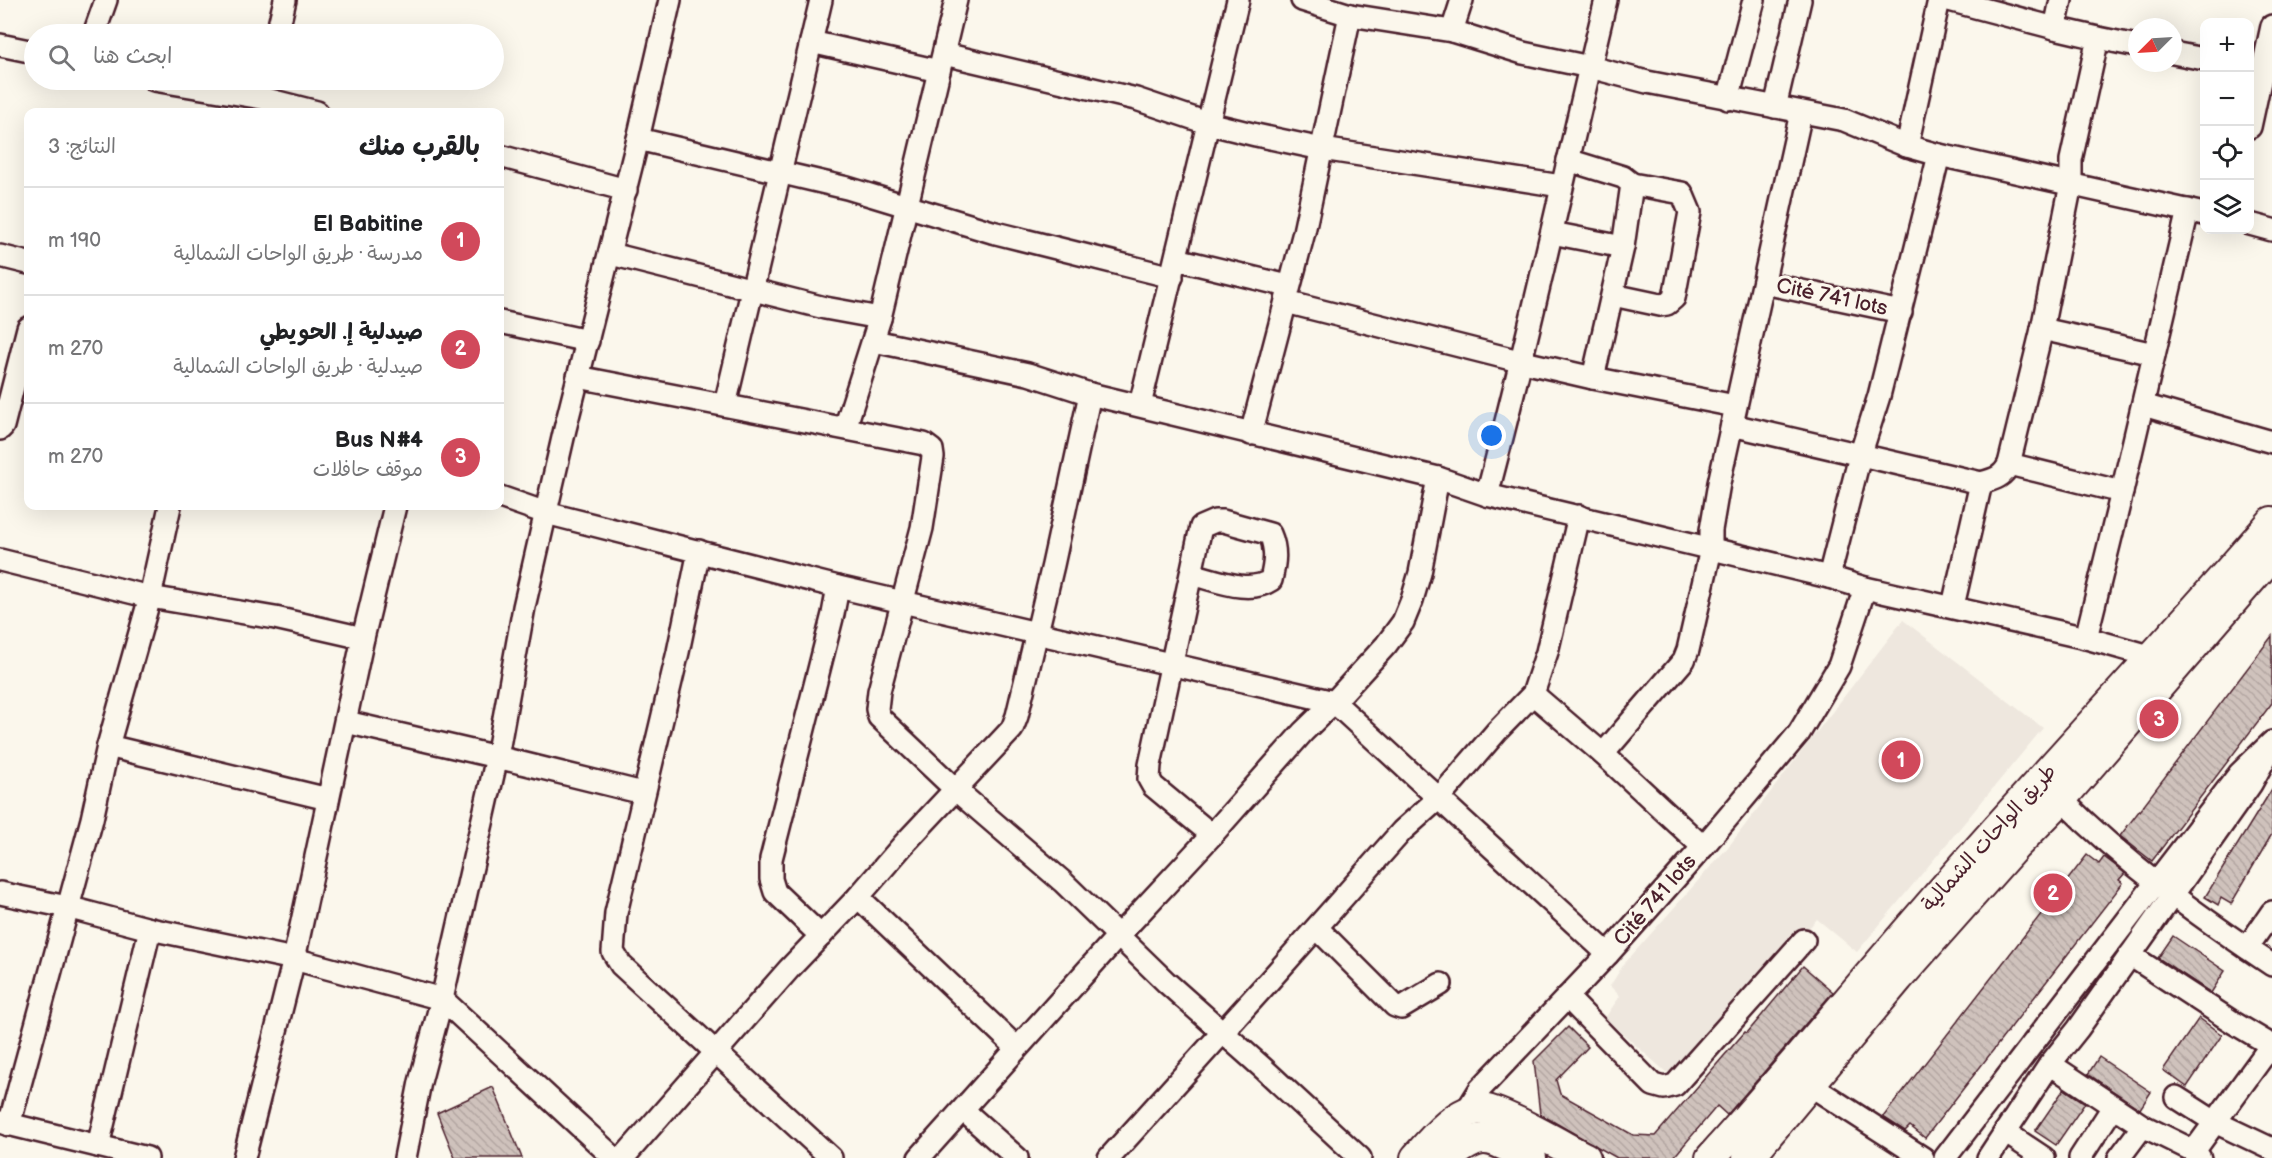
<!DOCTYPE html>
<html lang="ar">
<head>
<meta charset="utf-8">
<style>
  body { margin:0; font-family:"Balsamiq Sans","Playpen Sans Arabic",sans-serif; background:#f6f6f6; color:#202124; direction:rtl }
  .controls { position:absolute; right:18px; top:18px; display:grid; overflow:hidden; border-radius:12px; box-shadow:0 6px 24px #0002 }
  .controls button { width:54px; height:54px; display:grid; place-items:center; padding:0; border:0; border-bottom:2px solid #e0e0e0; background:#fff; color:#202124; font:30px sans-serif }
  .compass { position:absolute; left:2128px; top:18px; width:54px; height:54px; border-radius:50%; background:#fff; box-shadow:0 6px 24px #0002; rotate:246deg }
  .you { position:absolute; left:1492px; top:436px; width:21px; height:21px; margin:-15px; border:4px solid #fff; border-radius:50%; background:#1a73e8; box-shadow:0 0 0 9px #1a73e833 }
  .badge { display:grid; place-items:center; width:39px; height:39px; border-radius:50%; background:#d1495b; color:#fff; font-size:20px; font-weight:700 }
  .pin { position:absolute; translate:-50% -50%; border:3px solid #fff; box-shadow:0 2px 6px #0006 }
  .list { margin:0; padding:0; list-style:none }
  h2 { display:flex; justify-content:space-between; align-items:center; height:78px; margin:0; padding:0 24px; font-size:26px }
  h2 small { font-size:20px; font-weight:400; color:#757577 }
  .list li { display:grid; grid-template-columns:39px 1fr auto; gap:18px; align-items:center; box-sizing:border-box; height:108px; padding:0 24px; border-top:2px solid #e0e0e0 }
  .list b { display:block; font-size:22px; white-space:nowrap }
  .list p { margin:0; font-size:20px; white-space:nowrap; color:#757577 }
  .list em { font-size:20px; font-style:normal; color:#757577 }
  .icon { flex:none; width:33px; height:33px; fill:none; stroke:currentColor; stroke-width:2; stroke-linecap:round; stroke-linejoin:round }
  .map { position:relative; flex:none; width:2272px; height:1158px; overflow:hidden; direction:ltr }
  .search { position:absolute; background:#fff; box-shadow:0 6px 24px #0002; left:24px; top:24px; width:480px; height:66px; display:flex; align-items:center; gap:15px; box-sizing:border-box; padding:0 21px; border-radius:33px; color:#757577; font-size:22px }
  .panel { position:absolute; background:#fff; box-shadow:0 6px 24px #0002; left:24px; top:108px; width:480px; height:402px; border-radius:12px; direction:rtl }
  .map>svg:first-child { display:block }
</style>
</head>
<body>
<div class="map">
<svg width="2272" height="1158" viewBox="0 0 2272 1158">
  <defs>
    <pattern id="building-back-hatch" width="6" height="6" patternUnits="userSpaceOnUse" patternTransform="scale(1.5)"><rect width="6" height="6" fill="#cfc2bc"/><path d="M-1 5l2 2M0 0l6 6M5-1l2 2" fill="none" stroke="#b3a6a2"/></pattern>
  </defs>
  <rect width="100%" height="100%" fill="#fbf7ec"/>
  <filter id="ink" filterUnits="userSpaceOnUse"><feTurbulence type="fractalNoise" baseFrequency=".0167" numOctaves="2"/><feDisplacementMap in="SourceGraphic" scale="12" xChannelSelector="R" yChannelSelector="G"/><feConvolveMatrix kernelMatrix="1 2 1 2 8 2 1 2 1" color-interpolation-filters="sRGB"/></filter>
  <g filter="url(#ink)">
    <path fill="#eee7de" d="M 1903,620 L 2043,728 L 1857,952 L 1817,919 L 1680,1073 L 1666,1072 L 1605,1018 L 1620,996 L 1610,986 L 1624,964 L 1729,846 Z"/>
    <g fill="url(#building-back-hatch)" stroke="#4a1f2b" stroke-width="1.5">
      <path d="M 2272,636 L 2272,703 L 2152,861 L 2120,836 Z"/>
      <path d="M 2272,789 L 2272,834 L 2231,904 L 2221,898 L 2218,905 L 2205,897 Z"/>
      <path d="M 2087,855 L 2099,864 L 2104,857 L 2125,873 L 2119,880 L 2123,883 L 1925,1138 L 1910,1126 L 1905,1131 L 1883,1117 Z"/>
      <path d="M 2173,936 L 2225,971 L 2211,993 L 2158,958 Z"/>
      <path d="M 1803,966 L 1833,992 L 1727,1115 L 1717,1106 L 1673,1158 L 1617,1158 L 1540,1114 L 1534,1061 L 1568,1027 L 1588,1047 L 1556,1080 L 1560,1094 L 1633,1135 L 1655,1136 L 1723,1057 L 1745,1032 L 1747,1033 Z"/>
      <path d="M 2199,1018 L 2222,1035 L 2187,1087 L 2163,1070 Z"/>
      <path d="M 2099,1057 L 2151,1092 L 2140,1109 L 2088,1074 Z"/>
      <path d="M 493,1087 L 522,1158 L 455,1158 L 437,1113 Z"/>
      <path d="M 2064,1089 L 2085,1103 L 2056,1145 L 2035,1131 Z"/>
    </g>
    <g fill="none" stroke-linecap="round" stroke-linejoin="round">
      <g stroke="#4a1f2b" stroke-width="26">
        <g id="minor">
          <path d="M 1302,0 L 1350,15 L 1452,31 L 1523,53 L 1590,67 L 1647,82 L 1844,120 L 1907,146 L 1939,155 L 2204,214"/>
          <path d="M 1949,0 L 2055,28"/>
          <path d="M 1452,31 L 1462,0"/>
          <path d="M 94,34 L 106,0"/>
          <path d="M 277,34 L 285,0"/>
          <path d="M 2098,38 L 2137,46"/>
          <path d="M 811,42 L 939,71"/>
          <path d="M 0,45 L 34,52"/>
          <path d="M 2173,53 L 2204,59"/>
          <path d="M 944,54 L 1136,99 L 1207,123 L 1256,135 L 1322,149 L 1561,186"/>
          <path d="M 154,80 L 262,98 L 317,112"/>
          <path d="M 1728,99 L 1754,0"/>
          <path d="M 1775,107 L 1800,0"/>
          <path d="M 2250,127 L 2272,26"/>
          <path d="M 638,139 L 847,188 L 992,232 L 1172,277"/>
          <path d="M 1907,146 L 1939,0"/>
          <path d="M 500,156 L 626,190"/>
          <path d="M 1568,160 L 1623,177 L 1632,184 L 1623,247 L 1593,378"/>
          <path d="M 2250,224 L 2272,230"/>
          <path d="M 1552,233 L 1623,247"/>
          <path d="M 611,254 L 825,308 L 880,318"/>
          <path d="M 0,256 L 28,263"/>
          <path d="M 1176,259 L 1288,286"/>
          <path d="M 1764,283 L 1901,312"/>
          <path d="M 1613,295 L 1660,305 L 1667,304 L 1674,298 L 1690,212 L 1682,193 L 1632,184"/>
          <path d="M 1286,302 L 1519,361 L 1593,378 L 1735,406"/>
          <path d="M 500,322 L 588,341"/>
          <path d="M 2042,329 L 2154,354"/>
          <path d="M 874,341 L 1028,374 L 1090,394 L 1438,478 L 1487,495 L 1829,577 L 1865,588 L 2086,638 L 2164,660"/>
          <path d="M 578,377 L 924,444 L 932,450 L 933,457 L 922,528 L 879,691 L 877,709 L 879,717 L 956,790 L 1063,882 L 1166,982 L 1264,1069 L 1360,1158"/>
          <path d="M 725,405 L 821,0"/>
          <path d="M 1140,405 L 1238,0"/>
          <path d="M 2143,405 L 2272,442"/>
          <path d="M 1732,425 L 1981,483 C 1995,479 2003,477 2009,464 L 2042,329 L 2071,184 L 2071,160 L 2098,38 L 2055,28 L 2061,0"/>
          <path d="M 845,428 L 880,318 L 956,0"/>
          <path d="M 0,429 L 3,426 L 28,328"/>
          <path d="M 1251,434 L 1304,232 L 1350,15"/>
          <path d="M 2009,464 L 2122,492"/>
          <path d="M 1487,495 C 1531,331 1566,165 1606,0"/>
          <path d="M 500,497 L 546,513 L 838,587 L 1334,702 L 1608,954 L 1480,1089 L 1462,1118"/>
          <path d="M 699,551 L 678,652 L 616,913 L 613,952 L 621,965 L 831,1158"/>
          <path d="M 0,560 L 150,597 L 275,618 L 363,638"/>
          <path d="M 1191,574 C 1216,580 1249,595 1271,580 C 1275,563 1277,550 1270,534 L 1223,521 L 1215,521 L 1201,527 L 1150,765 L 1149,779 L 1153,786 L 1212,835"/>
          <path d="M 1829,577 L 1860,456 L 1879,396 L 1939,155"/>
          <path d="M 1953,606 L 1981,483"/>
          <path d="M 2086,638 L 2122,492 L 2188,210"/>
          <path d="M 1533,694 L 1603,754 L 1703,847 L 1799,733 L 1839,666 L 1865,588"/>
          <path d="M 346,722 L 497,757 L 643,793"/>
          <path d="M 108,746 L 328,799"/>
          <path d="M 1603,754 L 1684,660 L 1688,650 L 1711,549 L 1711,530 L 1719,483 L 1801,113"/>
          <path d="M 2061,799 C 2125,863 2197,915 2272,965"/>
          <path d="M 0,893 L 67,907 L 150,929 L 294,959 L 442,999 L 614,1158"/>
          <path d="M 858,897 L 1017,1048"/>
          <path d="M 1317,928 L 1395,1006 L 1401,1008 L 1441,984"/>
          <path d="M 821,936 L 775,892 L 771,879 L 771,859 L 833,614 L 838,587"/>
          <path d="M 2247,948 L 2272,912"/>
          <path d="M 1608,954 L 1703,847"/>
          <path d="M 2130,955 L 2234,1023 L 2271,1045"/>
          <path d="M 1567,997 L 1653,1085 L 1664,1088 L 1675,1085 L 1804,940"/>
          <path d="M 2050,1064 L 2143,1126 L 2194,1151 L 2200,1158"/>
          <path d="M 1810,1085 L 1923,1158"/>
          <path d="M 2176,1097 L 2215,1122 L 2272,1149"/>
          <path d="M 963,1110 L 1017,1158"/>
          <path d="M 0,1122 L 147,1158"/>
          <path d="M 9,1125 L 92,819 L 108,746 L 150,597 L 170,506"/>
          <path d="M 2005,1132 L 2044,1158"/>
          <path d="M 98,1146 L 150,929"/>
          <path d="M 2194,1151 L 2272,1044"/>
          <path d="M 244,1158 L 294,959 L 363,638 L 395,506"/>
          <path d="M 405,1158 L 420,1082 L 442,999 L 497,757 L 524,607 L 565,429 L 638,139 L 670,0"/>
          <path d="M 623,1158 L 789,969 L 858,897 L 904,844 L 1012,729 L 1017,716 L 1053,565 L 1090,394"/>
          <path d="M 919,1158 L 1118,936 L 1212,835 L 1303,732 L 1334,702 L 1386,645 L 1403,622 L 1412,600 L 1420,573 L 1438,478"/>
          <path d="M 1109,1158 L 1269,981 L 1402,831 L 1440,797 L 1497,731 L 1533,694 L 1547,652 L 1579,516"/>
          <path d="M 1945,1158 L 2240,773 L 2272,742"/>
          <path d="M 1988,1158 L 2050,1064 L 2078,1029 L 2251,784 L 2267,755"/>
          <path d="M 2080,1158 L 2113,1107"/>
          <path d="M 2119,1158 L 2143,1126"/>
        </g>
      </g>
      <g stroke="#4a1f2b" stroke-width="34">
        <g id="secondary">
          <path d="M 1416,1158 C 1431,1141 1456,1110 1481,1109 C 1499,1109 1565,1148 1585,1158"/>
          <path d="M 1447,1158 C 1487,1127 1489,1139 1531,1158"/>
          <path d="M 1711,1158 C 1797,1063 1878,963 1963,867 C 2065,751 2171,639 2272,522"/>
          <path d="M 1748,1158 L 1898,978 L 2015,846 L 2061,799 L 2272,555"/>
        </g>
      </g>
      <use href="#minor" stroke="#fbf7ec" stroke-width="21"/>
      <use href="#secondary" stroke="#fbf7ec" stroke-width="30"/>
    </g>
  </g>
  <g text-anchor="middle" dominant-baseline="central" stroke-width="6" stroke-linejoin="round" paint-order="stroke">
    <g font-size="21" fill="#4a1f2b" stroke="#fbf7ec">
      <text transform="translate(1832 297) rotate(12)">Cité 741 lots</text>
      <text transform="translate(1989 838) rotate(-48)">طريق الواحات الشمالية</text>
      <text transform="translate(1655 900) rotate(-49)">Cité 741 lots</text>
    </g>
  </g>
</svg>
<div class="controls">
<button>+</button>
<button>−</button>
<button><svg class="icon" aria-label="locate" viewBox="0 0 24 24"><circle cx="12" cy="12" r="6"/><path d="M12 2v4M12 18v4M2 12h4M18 12h4"/></svg></button>
<button><svg class="icon" aria-label="layers" viewBox="0 0 24 24"><path d="M12 4l9 5-9 5-9-5zM3 14l9 5 9-5"/></svg></button>
</div>
<svg class="compass" viewBox="-18 -18 36 36"><path d="M0-13l5 13h-10z" fill="#e53935"/><path d="M0 13l5-13h-10z" fill="#757577"/></svg>
<div class="you"></div>
<div class="pin badge" style="left:1901px;top:760px">1</div>
<div class="pin badge" style="left:2053px;top:893px">2</div>
<div class="pin badge" style="left:2159px;top:719px">3</div>
<div class="search"><svg class="icon" aria-label="search" viewBox="0 0 24 24"><circle cx="10" cy="10" r="6"/><path d="M15 15l6 6"/></svg>ابحث هنا</div>
<section class="panel">
<h2>بالقرب منك<small>النتائج: 3</small></h2>
<ul class="list">
<li><span class="badge">1</span><div><b>El Babitine</b><p>مدرسة · طريق الواحات الشمالية</p></div><em>190 m</em></li>
<li><span class="badge">2</span><div><b>صيدلية إ. الحويطي</b><p>صيدلية · طريق الواحات الشمالية</p></div><em>270 m</em></li>
<li><span class="badge">3</span><div><b>Bus N#4</b><p>موقف حافلات</p></div><em>270 m</em></li>
</ul>
</section>
</div>
</body>
</html>
